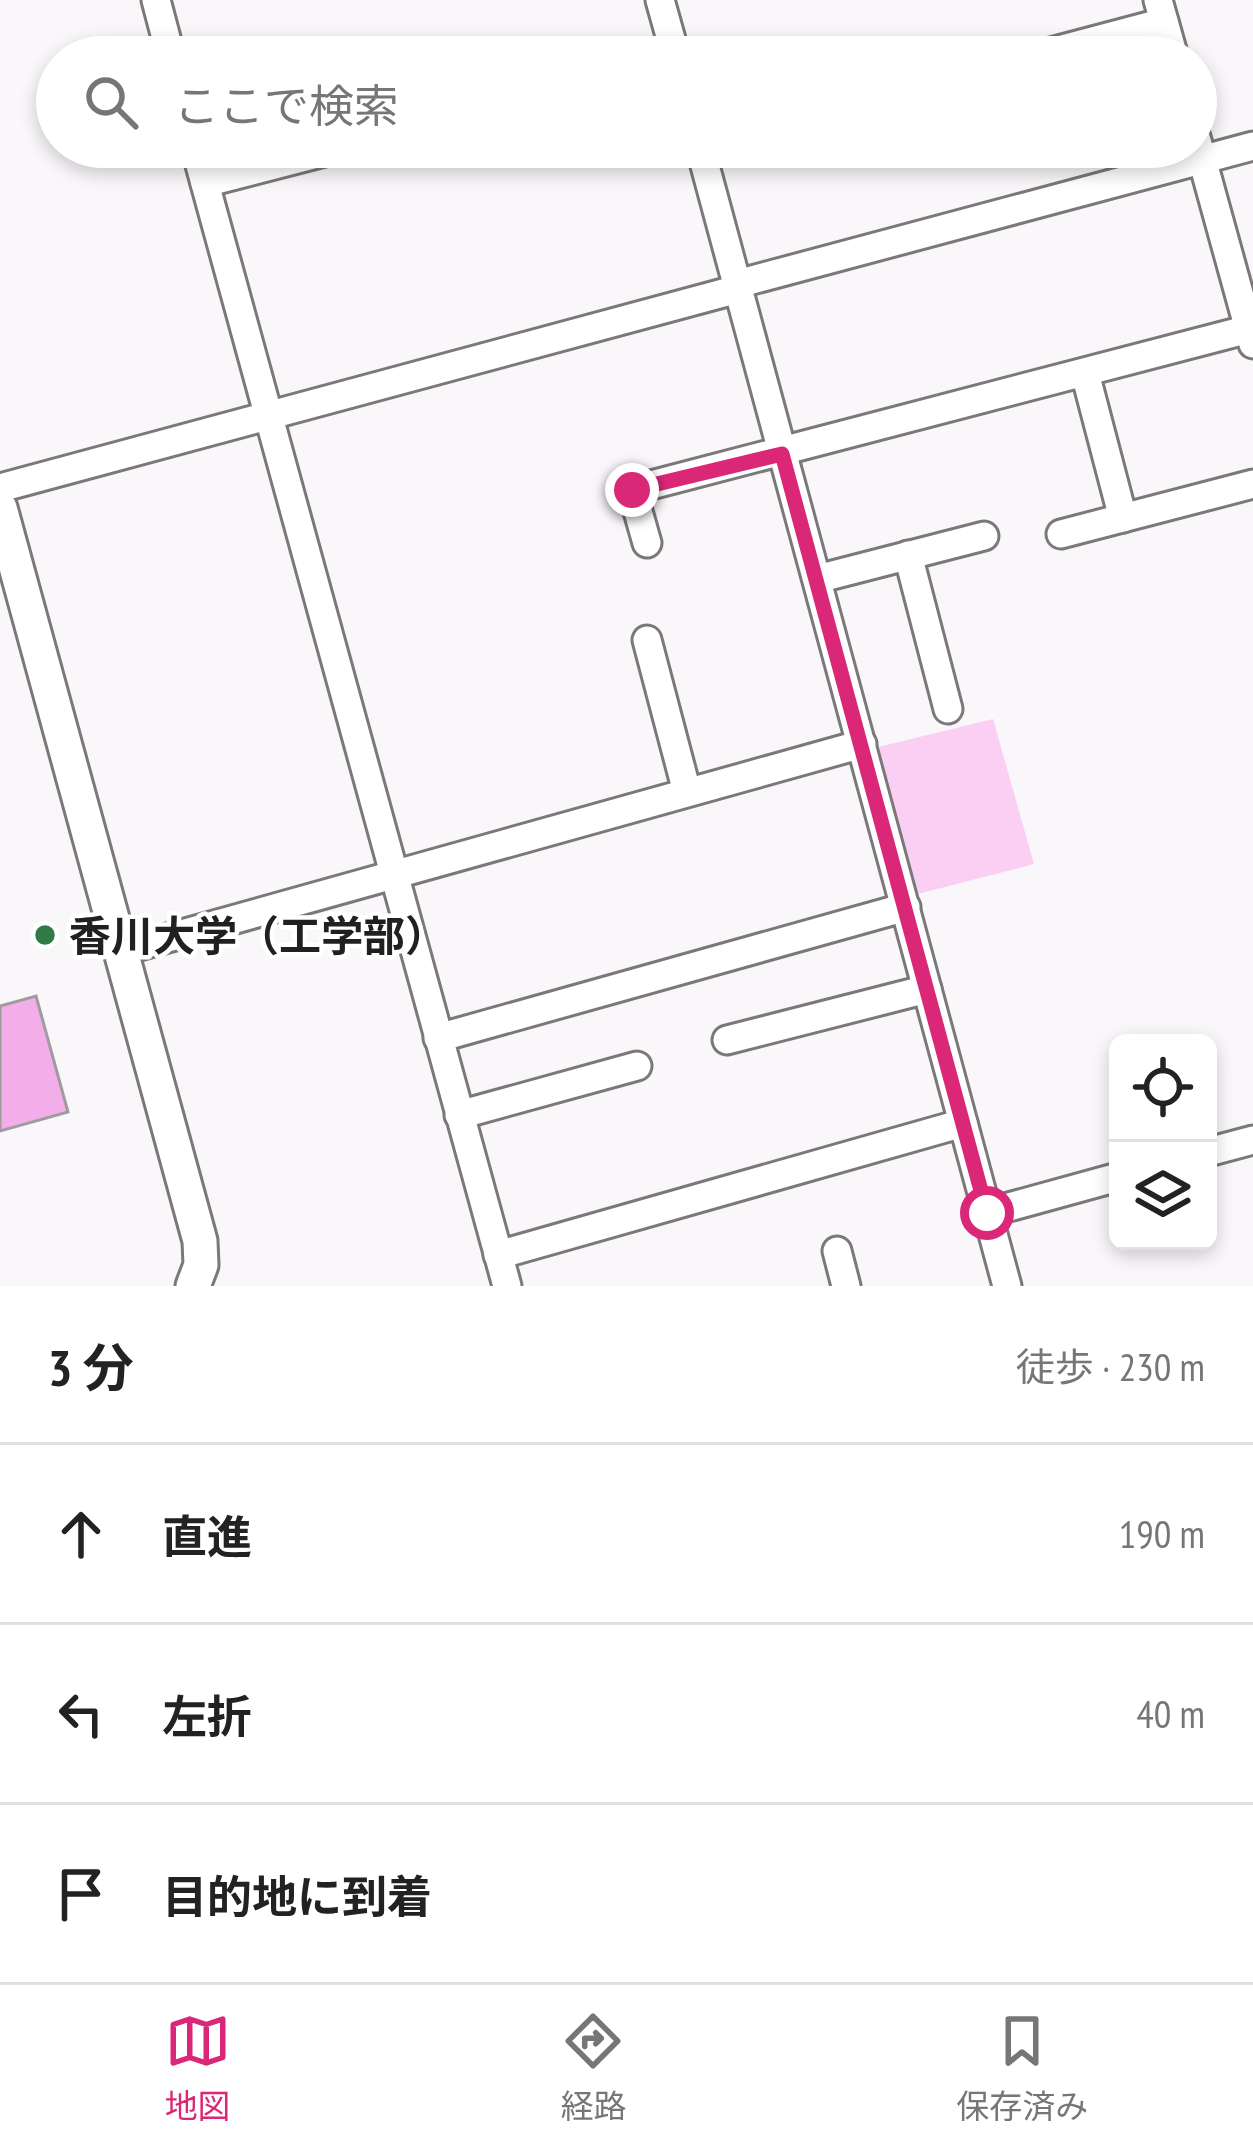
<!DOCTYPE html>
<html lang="ja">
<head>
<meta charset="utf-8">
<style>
  body { margin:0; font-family:"PT Sans Narrow","Noto Sans JP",sans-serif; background:#f6f6f6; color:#222 }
  .controls { position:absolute; right:36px; bottom:36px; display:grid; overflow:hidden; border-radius:18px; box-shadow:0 6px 18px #0003 }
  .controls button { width:108px; height:108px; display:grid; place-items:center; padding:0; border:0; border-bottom:3px solid #e0e0e0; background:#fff; color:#222; font:60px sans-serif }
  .stop { position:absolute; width:36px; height:36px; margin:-27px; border:9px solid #db2777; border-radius:50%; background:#fff }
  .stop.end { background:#db2777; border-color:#fff; box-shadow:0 3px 12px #0008 }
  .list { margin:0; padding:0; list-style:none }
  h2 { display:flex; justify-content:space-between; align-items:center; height:156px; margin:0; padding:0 48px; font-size:51px }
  h2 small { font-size:39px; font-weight:400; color:#767676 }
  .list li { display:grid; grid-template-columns:78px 1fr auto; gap:36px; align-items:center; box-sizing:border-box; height:180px; padding:0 48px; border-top:3px solid #e0e0e0 }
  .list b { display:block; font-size:45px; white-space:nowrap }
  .list em { font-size:39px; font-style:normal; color:#767676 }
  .icon { flex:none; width:66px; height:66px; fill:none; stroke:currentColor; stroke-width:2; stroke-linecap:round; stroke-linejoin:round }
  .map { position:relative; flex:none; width:1253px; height:1286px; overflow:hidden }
  .search { position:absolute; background:#fff; box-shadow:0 6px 18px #0003; left:36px; right:36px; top:36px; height:132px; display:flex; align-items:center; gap:30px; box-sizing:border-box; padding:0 42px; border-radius:66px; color:#767676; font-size:45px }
  .sheet { height:696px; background:#fff }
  nav { display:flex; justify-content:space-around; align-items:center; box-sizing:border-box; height:168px; border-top:3px solid #e0e0e0; background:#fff; font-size:33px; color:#767676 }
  nav a { display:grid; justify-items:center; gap:6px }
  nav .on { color:#db2777 }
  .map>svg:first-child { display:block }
</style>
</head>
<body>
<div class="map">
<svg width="1253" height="1286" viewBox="0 0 1253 1286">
  <rect width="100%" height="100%" fill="#faf7fa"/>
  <path fill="#fbcef4" d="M 993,719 L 1034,864 L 914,895 L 874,748 Z"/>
  <path fill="#f3aee9" stroke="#9f9b9e" stroke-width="3" d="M 36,996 L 68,1112 L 0,1131 L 0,1006 Z"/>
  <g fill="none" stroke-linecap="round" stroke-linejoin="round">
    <g stroke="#7b787a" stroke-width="33">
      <g id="minor">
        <path d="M 156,0 L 171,57"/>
        <path d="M 660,0 L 676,57"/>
        <path d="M 1158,0 L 1174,57"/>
        <path d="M 1032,57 L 1164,22"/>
        <path d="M 1196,137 L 1253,344"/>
        <path d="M 195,147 L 507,1286"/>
        <path d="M 700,147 L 1007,1286"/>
        <path d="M 205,183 L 344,147"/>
        <path d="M 737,284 L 1253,146"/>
        <path d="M 1085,373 L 1123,518"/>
        <path d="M 0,488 L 738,289"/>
        <path d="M 1061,534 L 1253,484"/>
        <path d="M 647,543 L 632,490 L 1249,329"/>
        <path d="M 908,555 L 948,709"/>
        <path d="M 817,579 L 984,536"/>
        <path d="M 647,640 L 687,792"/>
        <path d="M 121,951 L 862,744"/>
        <path d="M 438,1038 L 906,907"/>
        <path d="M 727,1040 L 927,989"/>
        <path d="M 459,1115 L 637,1066"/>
        <path d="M 1208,1152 L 1253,1140"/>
        <path d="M 987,1213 L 1118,1177"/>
        <path d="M 837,1251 L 846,1286"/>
        <path d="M 498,1255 L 963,1123"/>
      </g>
    </g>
    <g stroke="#7b787a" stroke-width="39">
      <path id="tertiary" d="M 0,508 L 200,1241 L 201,1265 L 193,1286"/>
    </g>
    <use href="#minor" stroke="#fff" stroke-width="27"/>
    <use href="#tertiary" stroke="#fff" stroke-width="33"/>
  </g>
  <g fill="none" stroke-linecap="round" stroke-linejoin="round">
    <path stroke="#db2777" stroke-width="15" d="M 632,490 L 782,454 L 987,1213"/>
  </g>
  <circle fill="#307a48" stroke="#fff" stroke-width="4.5" cx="45" cy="935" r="12"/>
  <g text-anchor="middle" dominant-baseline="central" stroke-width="9" stroke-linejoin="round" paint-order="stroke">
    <g font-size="42" font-weight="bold" fill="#212021" stroke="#fff" text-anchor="start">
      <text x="69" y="935">香川大学（工学部）</text>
    </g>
  </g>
</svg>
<div class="controls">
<button><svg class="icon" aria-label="locate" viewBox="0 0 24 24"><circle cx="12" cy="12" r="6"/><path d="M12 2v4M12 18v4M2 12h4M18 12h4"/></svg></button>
<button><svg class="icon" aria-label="layers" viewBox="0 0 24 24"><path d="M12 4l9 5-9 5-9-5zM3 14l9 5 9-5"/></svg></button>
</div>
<div class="stop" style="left:987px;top:1213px"></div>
<div class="stop end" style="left:632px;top:490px"></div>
<div class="search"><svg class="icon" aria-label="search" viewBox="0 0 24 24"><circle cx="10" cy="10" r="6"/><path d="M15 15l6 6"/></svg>ここで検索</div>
</div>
<section class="sheet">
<h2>3 分<small>徒歩 · 230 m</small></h2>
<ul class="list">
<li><svg class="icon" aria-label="ahead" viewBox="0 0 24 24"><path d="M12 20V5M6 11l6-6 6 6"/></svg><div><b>直進</b></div><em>190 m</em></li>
<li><svg class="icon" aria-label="left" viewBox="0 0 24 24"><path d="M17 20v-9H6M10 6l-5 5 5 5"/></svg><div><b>左折</b></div><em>40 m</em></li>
<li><svg class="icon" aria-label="arrive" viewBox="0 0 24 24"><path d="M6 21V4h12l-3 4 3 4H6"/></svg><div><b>目的地に到着</b></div></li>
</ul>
</section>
<nav>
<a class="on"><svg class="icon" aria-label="map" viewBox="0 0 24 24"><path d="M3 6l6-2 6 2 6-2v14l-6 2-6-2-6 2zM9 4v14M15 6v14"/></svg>地図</a>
<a><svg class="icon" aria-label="directions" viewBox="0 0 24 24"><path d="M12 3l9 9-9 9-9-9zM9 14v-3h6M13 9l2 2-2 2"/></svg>経路</a>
<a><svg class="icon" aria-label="saved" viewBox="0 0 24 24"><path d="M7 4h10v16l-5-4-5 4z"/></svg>保存済み</a>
</nav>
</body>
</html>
